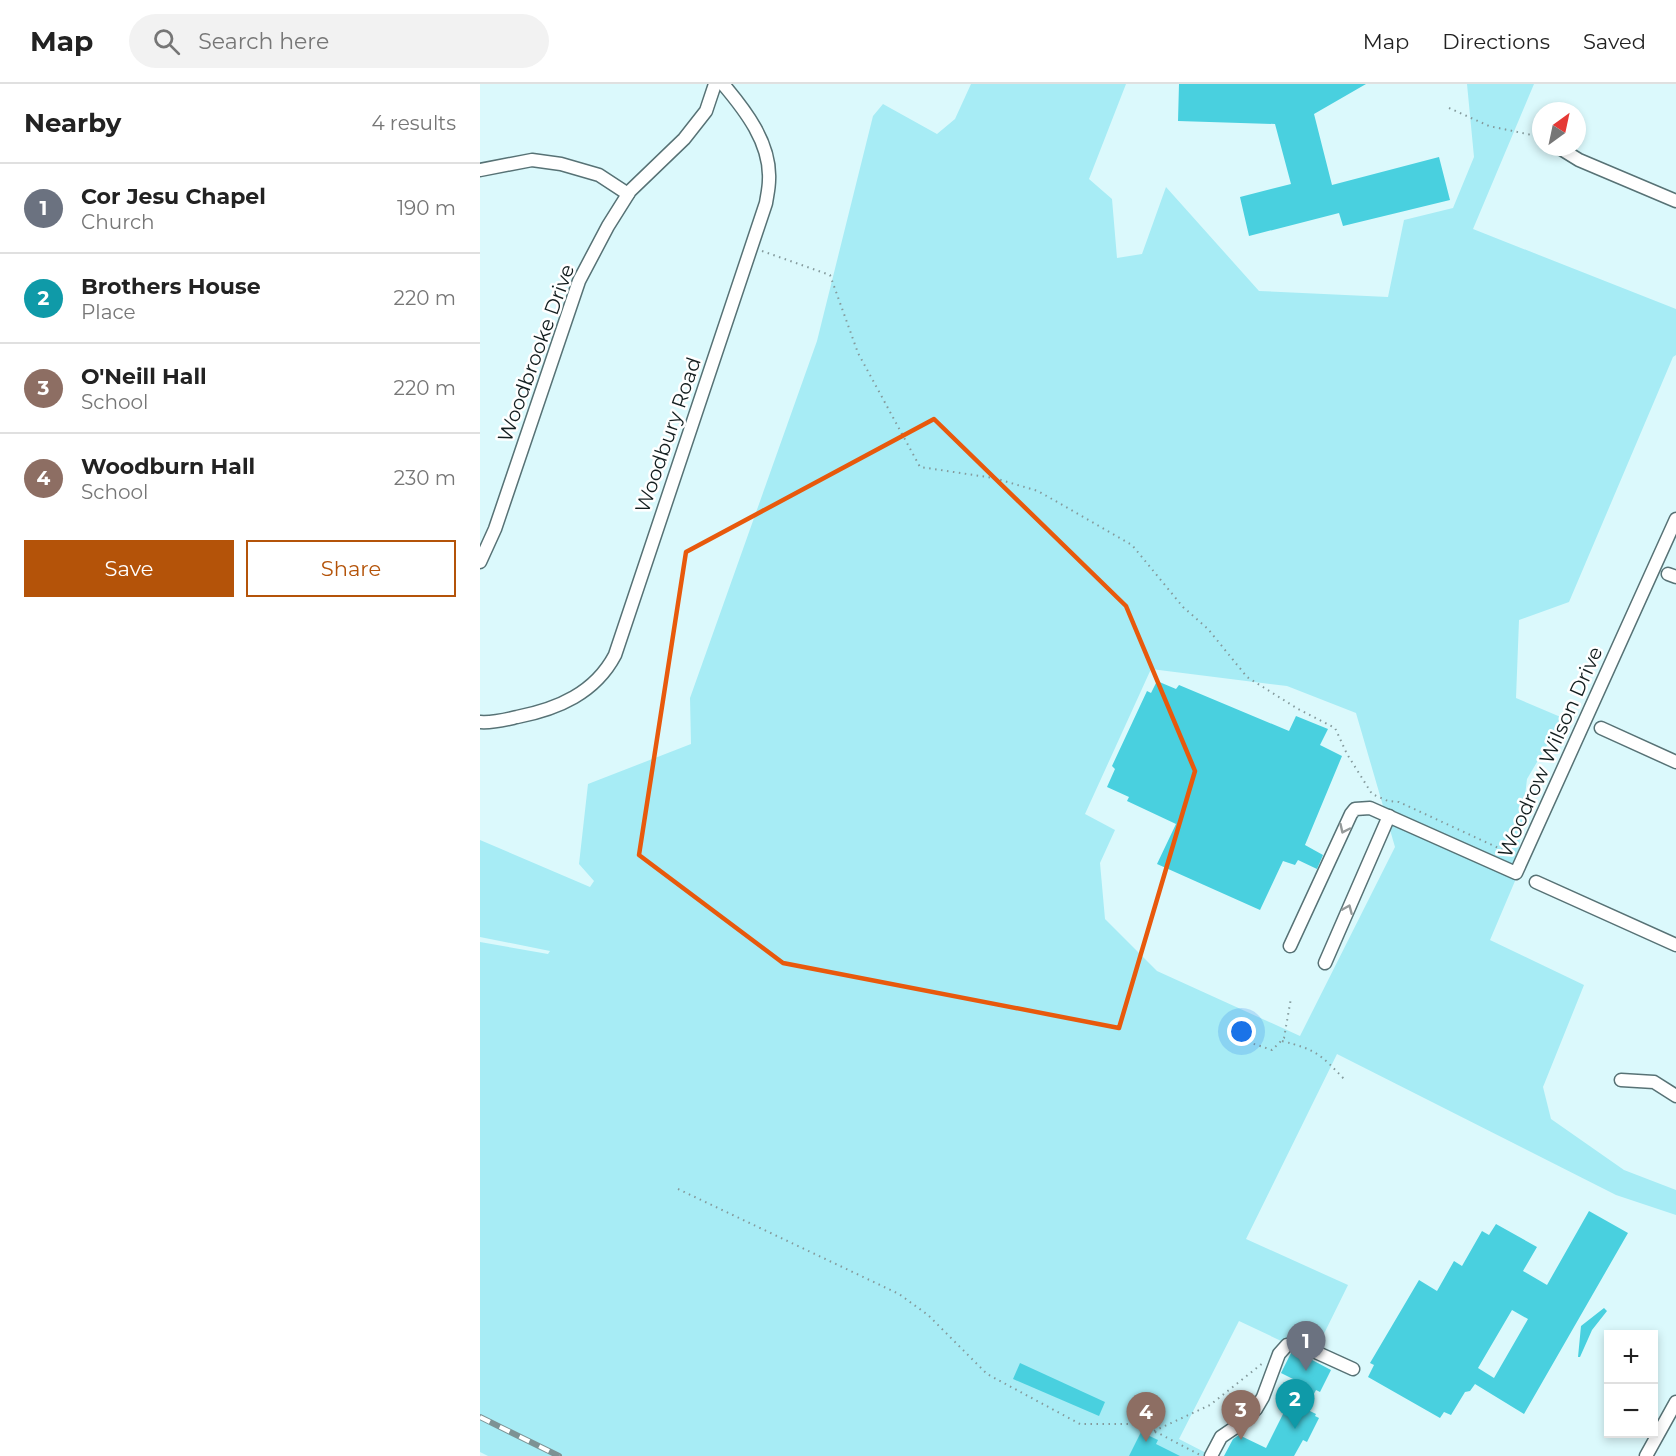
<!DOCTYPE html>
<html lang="en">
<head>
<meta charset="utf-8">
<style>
  body { margin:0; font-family:Montserrat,sans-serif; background:#f2f2f2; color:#222 }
  .controls { position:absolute; right:18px; bottom:18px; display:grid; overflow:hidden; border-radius:0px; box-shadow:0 3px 9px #0003 }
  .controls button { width:54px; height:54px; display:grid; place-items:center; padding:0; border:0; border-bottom:2px solid #e0e0e0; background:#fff; color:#222; font:30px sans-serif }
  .compass { position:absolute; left:1052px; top:18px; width:54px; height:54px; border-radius:50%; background:#fff; box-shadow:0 3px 9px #0003; rotate:33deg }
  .you { position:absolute; left:762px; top:948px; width:21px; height:21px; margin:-15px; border:4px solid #fff; border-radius:50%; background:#1a73e8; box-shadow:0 0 0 9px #1a73e833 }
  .badge { display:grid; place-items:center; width:39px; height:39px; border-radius:50%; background:#b45309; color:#fff; font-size:20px; font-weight:700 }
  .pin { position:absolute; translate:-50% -50px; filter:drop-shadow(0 2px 3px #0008) }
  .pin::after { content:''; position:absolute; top:32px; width:21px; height:18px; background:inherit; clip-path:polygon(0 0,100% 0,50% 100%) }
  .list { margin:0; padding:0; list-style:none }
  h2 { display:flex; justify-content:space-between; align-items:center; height:78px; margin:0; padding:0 24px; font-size:26px }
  h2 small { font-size:20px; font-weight:400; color:#767676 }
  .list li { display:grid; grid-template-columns:39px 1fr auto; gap:18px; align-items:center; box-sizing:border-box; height:90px; padding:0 24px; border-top:2px solid #e0e0e0 }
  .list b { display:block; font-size:22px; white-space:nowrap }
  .list p { margin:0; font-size:20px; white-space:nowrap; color:#767676 }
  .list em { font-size:20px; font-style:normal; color:#767676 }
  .actions { display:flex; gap:12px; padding:18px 24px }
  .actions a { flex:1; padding:14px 0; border:2px solid #b45309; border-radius:0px; text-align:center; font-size:21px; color:#b45309 }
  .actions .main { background:#b45309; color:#fff }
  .icon { flex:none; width:33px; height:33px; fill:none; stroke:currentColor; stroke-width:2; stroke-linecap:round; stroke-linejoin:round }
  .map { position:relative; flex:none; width:1196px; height:1372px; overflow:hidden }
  header { display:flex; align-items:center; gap:36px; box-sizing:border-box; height:84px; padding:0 30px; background:#fff; border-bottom:2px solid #e0e0e0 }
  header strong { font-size:28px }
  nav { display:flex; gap:33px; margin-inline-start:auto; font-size:21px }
  .search { width:420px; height:54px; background:#f2f2f2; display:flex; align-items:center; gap:15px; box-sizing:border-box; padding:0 21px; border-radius:33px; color:#767676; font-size:22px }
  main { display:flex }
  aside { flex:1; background:#fff }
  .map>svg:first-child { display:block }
</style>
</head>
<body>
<header>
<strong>Map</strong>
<div class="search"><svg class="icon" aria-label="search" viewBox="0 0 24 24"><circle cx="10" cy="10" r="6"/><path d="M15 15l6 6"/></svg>Search here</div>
<nav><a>Map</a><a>Directions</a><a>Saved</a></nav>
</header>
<main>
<aside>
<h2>Nearby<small>4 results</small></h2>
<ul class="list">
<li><span class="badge" style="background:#6b7280">1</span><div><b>Cor Jesu Chapel</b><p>Church</p></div><em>190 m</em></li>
<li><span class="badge" style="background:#0f9aa8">2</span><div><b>Brothers House</b><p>Place</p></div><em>220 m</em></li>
<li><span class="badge" style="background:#8d6e63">3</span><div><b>O'Neill Hall</b><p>School</p></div><em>220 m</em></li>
<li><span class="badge" style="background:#8d6e63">4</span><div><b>Woodburn Hall</b><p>School</p></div><em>230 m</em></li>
</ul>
<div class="actions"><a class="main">Save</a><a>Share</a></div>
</aside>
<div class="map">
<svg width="1196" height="1372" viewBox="0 0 1196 1372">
  <rect width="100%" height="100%" fill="#dbf9fc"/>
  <path fill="#a7ecf5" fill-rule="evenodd" d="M 491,0 L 646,0 L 609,95 L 632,115 L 637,174 L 662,170 L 686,103 L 779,207 L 908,213 L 924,136 L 973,124 L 994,73 L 987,0 L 1054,0 L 993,145 L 1196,225 L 1196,271 L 1193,273 L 1089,518 L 1039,536 L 1036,614 L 1083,634 L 1047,695 L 1035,797 L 1010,856 L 1104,901 L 1063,1003 L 1071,1035 L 1144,1086 L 1196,1106 L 1196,1131 L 1136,1111 L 857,970 L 766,1155 L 868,1201 L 833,1272 L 759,1237 L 699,1355 L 732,1372 L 8,1372 L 0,1368 L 0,858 L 68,870 L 70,867 L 0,853 L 0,756 L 110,803 L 114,797 L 99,780 L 108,700 L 211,660 L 210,614 L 337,257 L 393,32 L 403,20 L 457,50 L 475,35 ZM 671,585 L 807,602 L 876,629 L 915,763 L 820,952 L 677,887 L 625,835 L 620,779 L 635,746 L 605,730 Z"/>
  <g fill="#49d0df" fill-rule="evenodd">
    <path d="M 699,0 L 886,0 L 834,30 L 852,101 L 959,73 L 970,116 L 863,142 L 859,129 L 769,152 L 760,113 L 811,100 L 795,40 L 698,37 Z"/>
    <path d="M 677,597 L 696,605 L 699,601 L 809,647 L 816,632 L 848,645 L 840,661 L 862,672 L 825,761 L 843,771 L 837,785 L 818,776 L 815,781 L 803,777 L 780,826 L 677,780 L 696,740 L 647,717 L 649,713 L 627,703 L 635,685 L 632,682 L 667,607 L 671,609 Z"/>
    <path d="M 1109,1127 L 1148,1149 L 1044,1330 L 995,1300 L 990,1307 L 985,1308 L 971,1331 L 964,1328 L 960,1334 L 888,1293 L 894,1281 L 890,1279 L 939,1196 L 957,1207 L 974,1177 L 982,1182 L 1002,1147 L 1009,1151 L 1016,1140 L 1057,1163 L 1043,1187 L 1067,1201 ZM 1032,1226 L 1048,1235 L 1014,1294 L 998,1284 Z"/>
    <path d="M 1124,1224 L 1127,1227 L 1112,1246 L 1100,1273 L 1098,1273 L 1101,1242 Z"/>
    <path d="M 817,1268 L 851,1286 L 840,1308 L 836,1306 L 826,1325 L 836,1330 L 835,1332 L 839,1334 L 827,1358 L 823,1356 L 814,1372 L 744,1372 L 753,1355 L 759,1351 L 786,1364 L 819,1298 L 801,1289 L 811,1269 Z"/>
    <path d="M 540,1279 L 625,1318 L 619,1332 L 533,1295 Z"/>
    <path d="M 661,1348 L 678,1356 L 676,1360 L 700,1372 L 649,1372 Z"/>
  </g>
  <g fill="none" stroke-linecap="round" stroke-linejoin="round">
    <g stroke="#577275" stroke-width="15">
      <g id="minor">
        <path d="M 1078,63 L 1099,76 L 1196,117"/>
        <path d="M 0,86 L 52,76 L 81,80 L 119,91 L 148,110"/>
        <path d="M 0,478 L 15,445 L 99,197 L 128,142 L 150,107 L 204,55 L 226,27 L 235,0"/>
        <path d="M 1188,490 L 1196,493"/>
        <path d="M 0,638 C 13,639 24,636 37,633 C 78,625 115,609 135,571 L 286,119 C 287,112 289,104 289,96 C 291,59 265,26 243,0"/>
        <path d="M 1121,644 L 1196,678"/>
        <path d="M 1056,798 L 1196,861"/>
        <path d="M 810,862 L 871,730 L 875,725 L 890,724 L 1036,789 L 1196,435"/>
        <path d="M 845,879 L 909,732"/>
        <path d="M 1141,996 L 1174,998 L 1196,1012"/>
        <path d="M 731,1372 L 741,1353 L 763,1338 L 776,1325 L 783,1313 L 799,1270 L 807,1261 L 818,1260 L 873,1285"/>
        <path d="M 1166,1372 L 1196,1318"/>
      </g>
    </g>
    <g stroke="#849a9c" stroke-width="2" stroke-dasharray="1.5 4.5" stroke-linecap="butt">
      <path d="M 969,24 L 1009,42 L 1061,53"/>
      <path d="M 282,167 L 350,191 L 378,269 L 440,383 L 514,394 L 558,407 L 652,461 L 703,523 L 728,545 L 767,593 L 818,625 L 855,644 L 867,670 L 892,710 L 908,717 L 919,718 L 1025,767 L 1033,769"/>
      <path d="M 802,957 C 837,966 840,970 865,996"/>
      <path d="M 768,958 L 792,966 L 804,954 L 811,914"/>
      <path d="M 198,1105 L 419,1210 L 448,1231 L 507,1290 L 600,1340 L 656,1340 L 680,1350 L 720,1371"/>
      <path d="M 674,1347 L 730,1321 L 783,1279"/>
    </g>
    <use href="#minor" stroke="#fff" stroke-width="12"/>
    <g stroke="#7d9294" stroke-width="6">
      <path id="rail" d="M 0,1333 L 79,1372"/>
    </g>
    <use href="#rail" stroke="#fff" stroke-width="4" stroke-dasharray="11" stroke-linecap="butt"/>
  </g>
  <defs><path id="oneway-chevron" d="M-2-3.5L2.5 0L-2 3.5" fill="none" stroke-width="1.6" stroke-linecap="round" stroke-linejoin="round" transform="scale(1.5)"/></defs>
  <g stroke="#959a9a">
    <use href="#oneway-chevron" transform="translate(864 745) rotate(115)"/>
    <use href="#oneway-chevron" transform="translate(868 825) rotate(-67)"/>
  </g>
  <path fill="none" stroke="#e8590c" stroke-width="4.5" stroke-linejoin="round" d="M 454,335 L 646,522 L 715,687 L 639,944 L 303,879 L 159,771 L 206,468 Z"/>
  <g text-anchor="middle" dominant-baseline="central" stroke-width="5" stroke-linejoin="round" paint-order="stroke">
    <g font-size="20" fill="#131e1f" stroke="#fff">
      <text transform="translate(56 269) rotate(-70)">Woodbrooke Drive</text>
      <text transform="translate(188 351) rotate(-71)">Woodbury Road</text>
      <text transform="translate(1070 668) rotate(-66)">Woodrow Wilson Drive</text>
    </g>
  </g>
</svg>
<div class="controls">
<button>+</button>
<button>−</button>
</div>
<svg class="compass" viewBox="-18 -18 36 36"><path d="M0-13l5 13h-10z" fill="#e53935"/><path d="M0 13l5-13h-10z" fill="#767676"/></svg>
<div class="you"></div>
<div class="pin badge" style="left:826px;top:1287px;background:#6b7280">1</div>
<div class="pin badge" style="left:815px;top:1345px;background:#0f9aa8">2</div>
<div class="pin badge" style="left:761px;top:1356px;background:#8d6e63">3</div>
<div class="pin badge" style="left:666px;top:1358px;background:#8d6e63">4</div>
</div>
</main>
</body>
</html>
